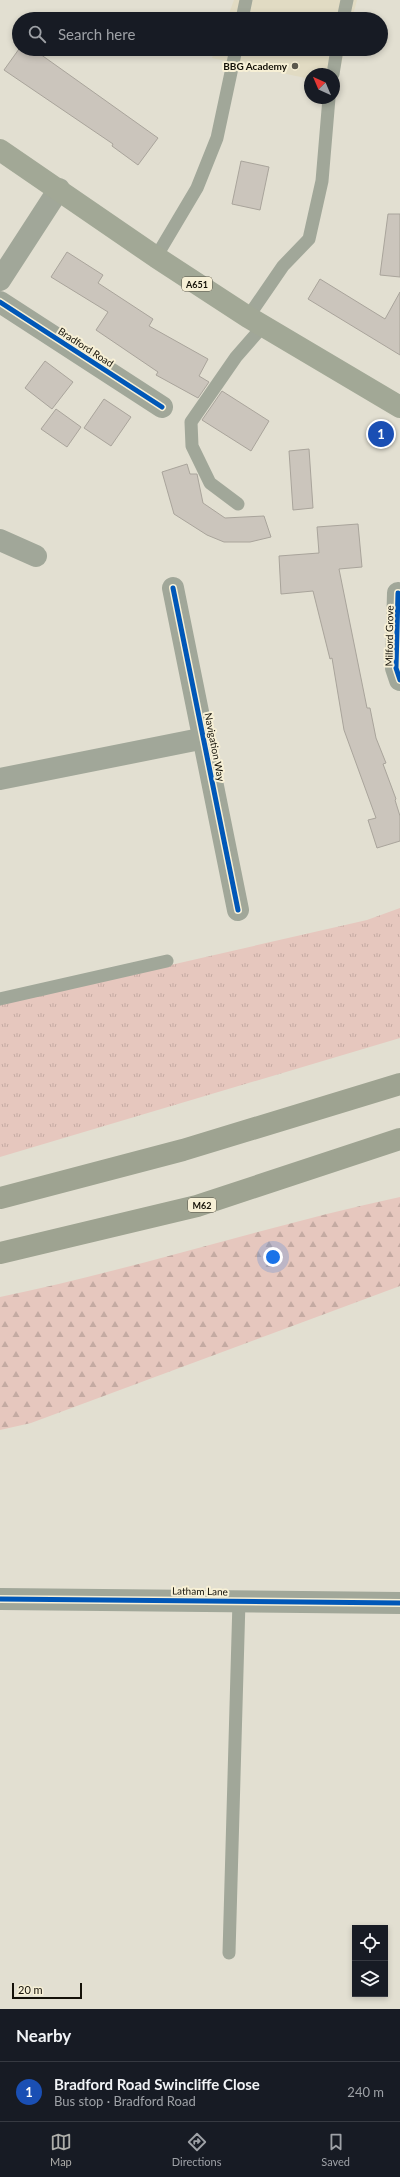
<!DOCTYPE html>
<html lang="en">
<head>
<meta charset="utf-8">
<style>
  body { margin:0; font-family:Lato,sans-serif; background:#242831; color:#f1f3f6 }
  .controls { position:absolute; right:12px; bottom:12px; display:grid; overflow:hidden; border-radius:0px; box-shadow:0 2px 6px #0003 }
  .controls button { width:36px; height:36px; display:grid; place-items:center; padding:0; border:0; border-bottom:1px solid #363941; background:#171b24; color:#f1f3f6; font:20px sans-serif }
  .compass { position:absolute; left:304px; top:68px; width:36px; height:36px; border-radius:50%; background:#171b24; box-shadow:0 2px 6px #0003; rotate:316deg }
  .scale { position:absolute; left:12px; bottom:10px; width:70px; box-sizing:border-box; padding-left:4px; border:2px solid #141108; border-top:0; font-size:11px; line-height:14px; white-space:nowrap; color:#141108; -webkit-text-stroke:3px #f7f0d6; paint-order:stroke }
  .you { position:absolute; left:273px; top:1257px; width:14px; height:14px; margin:-10px; border:3px solid #fff; border-radius:50%; background:#1a73e8; box-shadow:0 0 0 6px #1a73e833 }
  .badge { display:grid; place-items:center; width:26px; height:26px; border-radius:50%; background:#aeaeaa; color:#fff; font-size:13px; font-weight:700 }
  .pin { position:absolute; translate:-50% -50%; border:2px solid #fff; box-shadow:0 1px 4px #0006 }
  .list { margin:0; padding:0; list-style:none }
  h2 { display:flex; justify-content:space-between; align-items:center; height:52px; margin:0; padding:0 16px; font-size:17px }
  h2 small { font-size:13px; font-weight:400; color:#9ea1a6 }
  .list li { display:grid; grid-template-columns:26px 1fr auto; gap:12px; align-items:center; box-sizing:border-box; height:60px; padding:0 16px; border-top:1px solid #363941 }
  .list b { display:block; font-size:15px; white-space:nowrap }
  .list p { margin:0; font-size:13px; white-space:nowrap; color:#9ea1a6 }
  .list em { font-size:13px; font-style:normal; color:#9ea1a6 }
  .icon { flex:none; width:22px; height:22px; fill:none; stroke:currentColor; stroke-width:2; stroke-linecap:round; stroke-linejoin:round }
  .map { position:relative; flex:none; width:400px; height:2009px; overflow:hidden }
  .search { position:absolute; background:#171b24; box-shadow:0 2px 6px #0003; left:12px; right:12px; top:12px; height:44px; display:flex; align-items:center; gap:10px; box-sizing:border-box; padding:0 14px; border-radius:22px; color:#9ea1a6; font-size:15px }
  .sheet { height:112px; background:#171b24 }
  nav { display:flex; justify-content:space-around; align-items:center; box-sizing:border-box; height:56px; border-top:1px solid #363941; background:#171b24; font-size:11px; color:#9ea1a6 }
  nav a { display:grid; justify-items:center; gap:2px }
  nav .on { color:#aeaeaa }
  .map>svg:first-child { display:block }
</style>
</head>
<body>
<div class="map">
<svg width="400" height="2009" viewBox="0 0 400 2009">
  <defs>
    <pattern id="grass-tufts" width="24" height="20" patternUnits="userSpaceOnUse"><rect width="24" height="20" fill="#e6c7be"/><path d="M3 7l-1-3M5 7V3M7 7l1-3M15 17l-1-3M17 17v-4M19 17l1-3" fill="none" stroke="#c4aaa2"/></pattern>
    <pattern id="forest-firs" width="22" height="20" patternUnits="userSpaceOnUse"><rect width="22" height="20" fill="#e6c7be"/><path d="M5 1l3.5 6h-7zM16 11l3.5 6h-7z" fill="#c4aaa2"/></pattern>
  </defs>
  <rect width="100%" height="100%" fill="#e2dfd1"/>
  <g fill="#e1dbc3">
    <path d="M 234,0 L 357,0 L 352,19 L 227,19 Z"/>
    <path d="M 215,49 L 345,49 L 336,85 L 334,84 L 334,74 L 310,74 L 310,79 L 212,58 Z"/>
  </g>
  <path fill="url(#grass-tufts)" d="M 400,908 L 400,1038 L 0,1157 L 0,1004 L 367,920 Z"/>
  <path fill="url(#forest-firs)" d="M 400,1197 L 400,1286 L 31,1423 L 0,1430 L 0,1297 C 135,1269 266,1226 400,1197 Z"/>
  <g fill="#cbc5bc" stroke="#a9a49b">
    <path d="M 19,49 L 33,49 L 158,138 L 138,165 L 112,146 L 113,144 L 4,70 Z"/>
    <path d="M 241,161 L 269,167 L 260,210 L 232,204 Z"/>
    <path d="M 388,214 L 400,214 L 400,277 L 380,275 Z"/>
    <path d="M 67,252 L 103,275 L 98,283 L 153,319 L 149,326 L 208,359 L 199,376 L 209,382 L 198,398 L 156,375 L 158,372 L 96,330 L 108,312 L 51,277 Z"/>
    <path d="M 320,279 L 385,319 L 400,292 L 400,355 L 308,299 Z"/>
    <path d="M 45,361 L 73,382 L 52,409 L 25,388 Z"/>
    <path d="M 222,391 L 269,421 L 251,451 L 202,420 Z"/>
    <path d="M 104,399 L 131,417 L 111,446 L 84,428 Z"/>
    <path d="M 56,409 L 81,427 L 67,447 L 41,429 Z"/>
    <path d="M 309,449 L 313,508 L 293,510 L 289,451 Z"/>
    <path d="M 187,464 L 190,474 L 197,474 L 203,503 L 225,518 L 264,516 L 271,537 L 250,542 L 224,542 L 207,535 L 174,514 L 162,472 Z"/>
    <path d="M 358,524 L 362,567 L 339,569 L 367,708 L 370,708 L 376,738 L 386,763 L 383,764 L 396,799 L 395,800 L 400,816 L 400,841 L 377,848 L 368,820 L 376,818 L 344,730 L 332,658 L 330,659 L 313,591 L 281,594 L 279,556 L 319,553 L 317,527 Z"/>
  </g>
  <g fill="none" stroke-linecap="round" stroke-linejoin="round">
    <g stroke="#a1a799" stroke-width="13">
      <path d="M 242,19 L 246,0"/>
      <path d="M 343,19 L 347,0"/>
      <path d="M 333,74 L 337,49"/>
      <path d="M 156,257 L 197,188 L 217,138 L 236,49"/>
      <path d="M 248,317 L 283,266 L 309,239 L 322,181 L 329,98"/>
      <path d="M 238,504 L 210,483 L 192,446 L 191,422 L 236,357 L 263,326"/>
      <path d="M 0,999 L 167,961"/>
      <path d="M 229,1953 L 239,1601"/>
    </g>
    <g stroke="#a1a799" stroke-width="22">
      <path d="M 0,280 L 59,189"/>
      <path d="M 0,302 L 162,407"/>
      <path d="M 0,540 L 36,556"/>
      <path d="M 173,588 L 238,910"/>
      <path d="M 398,593 L 396,668 L 400,680"/>
      <path d="M 0,779 L 205,738"/>
      <path d="M 0,1599 L 400,1603"/>
    </g>
    <path stroke="#a2a896" stroke-width="22" d="M 0,150 L 156,257 L 248,317 L 400,407"/>
    <g stroke="#9ea391" stroke-width="22">
      <path d="M 0,1198 L 183,1150 L 400,1084"/>
      <path d="M 0,1253 L 197,1206 L 400,1139"/>
    </g>
    <g stroke="#f7f0d6" stroke-width="8">
      <g id="cycleway">
        <path d="M 0,302 L 162,407"/>
        <path d="M 173,588 L 238,910"/>
        <path d="M 398,593 L 396,668 L 400,680"/>
        <path d="M 0,1599 L 400,1603"/>
      </g>
    </g>
    <use href="#cycleway" stroke="#0057b8" stroke-width="5"/>
  </g>
  <circle fill="#5c594e" stroke="#f7f0d6" stroke-width="1.5" cx="295" cy="66" r="4"/>
  <g text-anchor="middle" dominant-baseline="central" stroke-width="4" stroke-linejoin="round" paint-order="stroke">
    <g fill="#f7f0d6" stroke="#585446" stroke-width="1">
      <rect x="182" y="277" width="30" height="14" rx="3"/>
      <rect x="188" y="1198" width="28" height="14" rx="3"/>
    </g>
    <g font-size="9" font-weight="bold" fill="#141108">
      <text x="197" y="284">A651</text>
      <text x="202" y="1205">M62</text>
    </g>
    <g font-size="10" font-weight="bold" fill="#141108" stroke="#f7f0d6" text-anchor="end">
      <text x="287" y="66">BBG Academy</text>
    </g>
    <g font-size="10" fill="#141108" stroke="#f7f0d6">
      <text transform="translate(86 347) rotate(33)">Bradford Road</text>
      <text transform="translate(389 636) rotate(-89)">Milford Grove</text>
      <text transform="translate(215 747) rotate(79)">Navigation Way</text>
      <text transform="translate(200 1591) rotate(1)">Latham Lane</text>
    </g>
  </g>
</svg>
<div class="controls">
<button><svg class="icon" aria-label="locate" viewBox="0 0 24 24"><circle cx="12" cy="12" r="6"/><path d="M12 2v4M12 18v4M2 12h4M18 12h4"/></svg></button>
<button><svg class="icon" aria-label="layers" viewBox="0 0 24 24"><path d="M12 4l9 5-9 5-9-5zM3 14l9 5 9-5"/></svg></button>
</div>
<svg class="compass" viewBox="-18 -18 36 36"><path d="M0-13l5 13h-10z" fill="#e53935"/><path d="M0 13l5-13h-10z" fill="#9ea1a6"/></svg>
<div class="scale">20 m</div>
<div class="you"></div>
<div class="pin badge" style="left:381px;top:434px;background:#1a4fb4">1</div>
<div class="search"><svg class="icon" aria-label="search" viewBox="0 0 24 24"><circle cx="10" cy="10" r="6"/><path d="M15 15l6 6"/></svg>Search here</div>
</div>
<section class="sheet">
<h2>Nearby<small></small></h2>
<ul class="list">
<li><span class="badge" style="background:#1a4fb4">1</span><div><b>Bradford Road Swincliffe Close</b><p>Bus stop · Bradford Road</p></div><em>240 m</em></li>
</ul>
</section>
<nav>
<a class="on"><svg class="icon" aria-label="map" viewBox="0 0 24 24"><path d="M3 6l6-2 6 2 6-2v14l-6 2-6-2-6 2zM9 4v14M15 6v14"/></svg>Map</a>
<a><svg class="icon" aria-label="directions" viewBox="0 0 24 24"><path d="M12 3l9 9-9 9-9-9zM9 14v-3h6M13 9l2 2-2 2"/></svg>Directions</a>
<a><svg class="icon" aria-label="saved" viewBox="0 0 24 24"><path d="M7 4h10v16l-5-4-5 4z"/></svg>Saved</a>
</nav>
</body>
</html>
